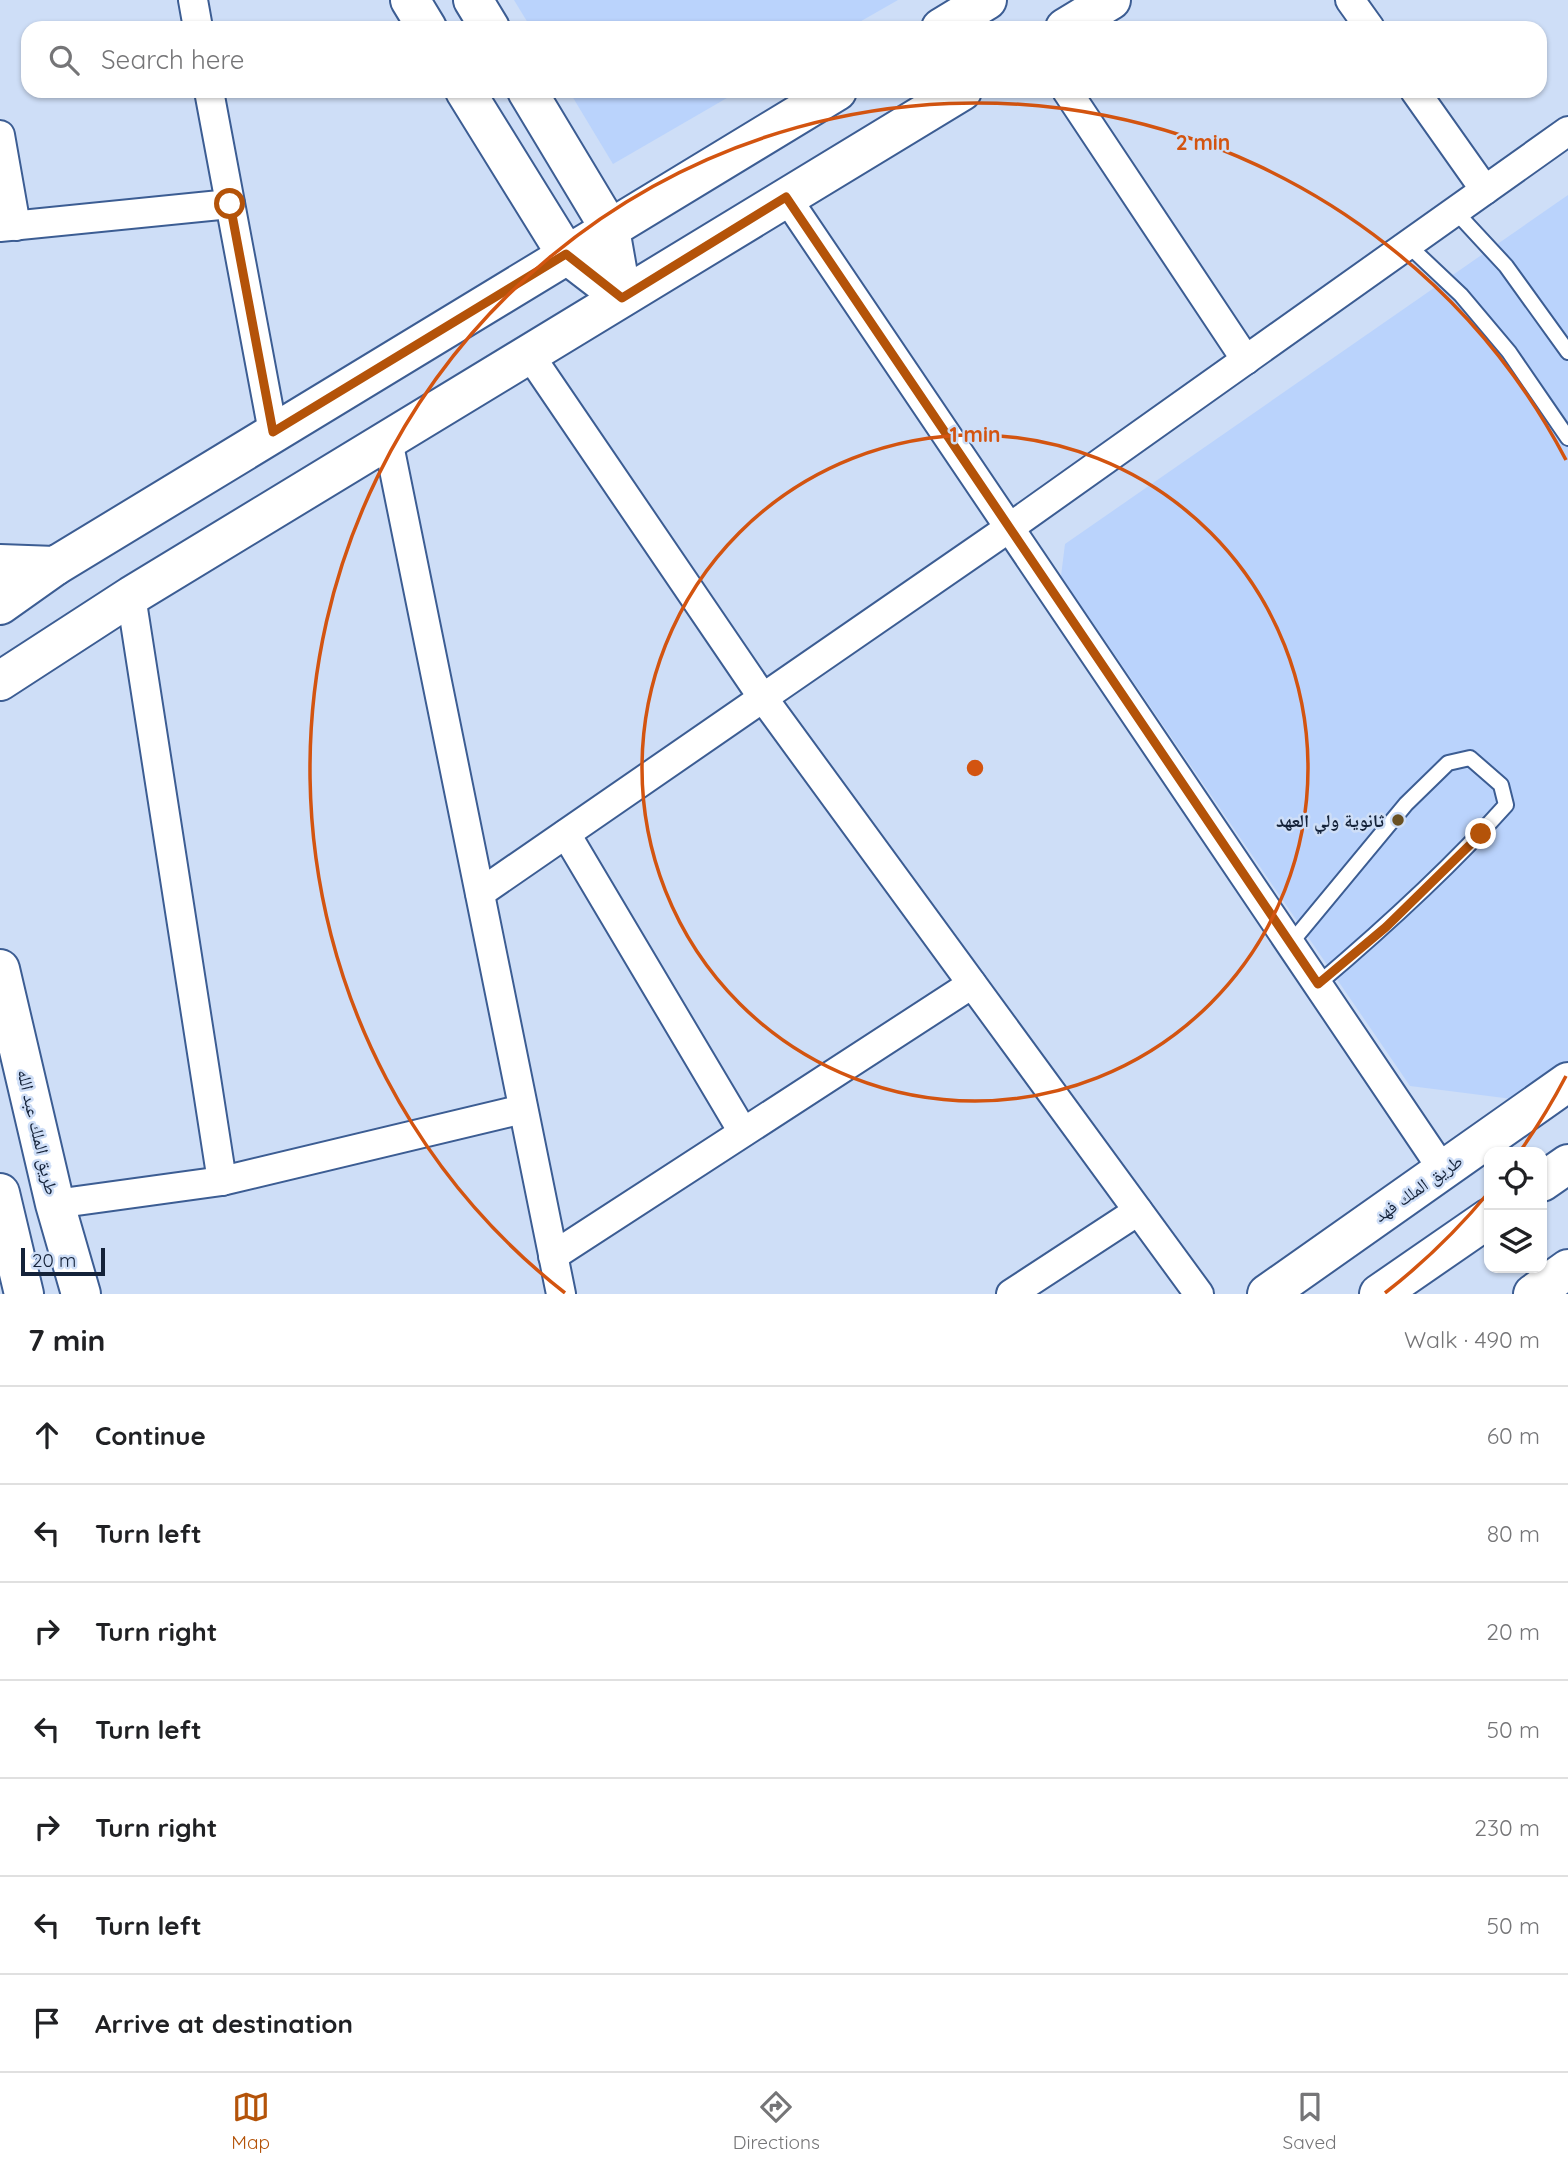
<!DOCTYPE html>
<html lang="en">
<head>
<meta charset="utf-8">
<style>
  body { margin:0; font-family:Quicksand,"Noto Naskh Arabic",sans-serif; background:#f6f6f6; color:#202124 }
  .controls { position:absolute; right:21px; bottom:21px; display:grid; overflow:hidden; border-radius:14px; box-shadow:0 2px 5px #0004 }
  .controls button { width:63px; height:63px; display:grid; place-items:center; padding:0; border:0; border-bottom:2px solid #e0e0e0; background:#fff; color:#202124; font:35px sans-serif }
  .scale { position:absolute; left:21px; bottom:18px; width:84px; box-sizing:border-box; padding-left:7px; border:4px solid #142239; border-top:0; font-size:19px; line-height:24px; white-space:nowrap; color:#142239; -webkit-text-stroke:5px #cedef7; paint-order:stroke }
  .stop { position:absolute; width:21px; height:21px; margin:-16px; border:5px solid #b45309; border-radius:50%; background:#fff }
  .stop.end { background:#b45309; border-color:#fff; box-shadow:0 2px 7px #0008 }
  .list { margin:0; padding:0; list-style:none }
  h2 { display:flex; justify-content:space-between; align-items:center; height:91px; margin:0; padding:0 28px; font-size:30px }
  h2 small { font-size:23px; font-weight:400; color:#757577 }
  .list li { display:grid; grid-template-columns:46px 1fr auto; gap:21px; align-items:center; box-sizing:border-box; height:98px; padding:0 28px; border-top:2px solid #e0e0e0 }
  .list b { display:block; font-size:26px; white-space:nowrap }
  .list em { font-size:23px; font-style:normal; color:#757577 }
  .icon { flex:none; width:38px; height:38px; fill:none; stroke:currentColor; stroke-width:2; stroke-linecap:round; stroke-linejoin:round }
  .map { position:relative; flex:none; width:1568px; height:1294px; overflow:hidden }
  .search { position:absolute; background:#fff; box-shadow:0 2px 5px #0004; left:21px; right:21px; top:21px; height:77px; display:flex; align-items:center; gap:18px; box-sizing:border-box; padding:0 24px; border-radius:21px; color:#757577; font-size:26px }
  .sheet { height:777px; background:#fff }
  nav { display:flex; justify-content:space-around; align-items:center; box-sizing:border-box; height:98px; border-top:2px solid #e0e0e0; background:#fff; font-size:19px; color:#757577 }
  nav a { display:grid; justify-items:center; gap:4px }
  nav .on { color:#b45309 }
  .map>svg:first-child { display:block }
</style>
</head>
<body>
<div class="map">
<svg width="1568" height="1294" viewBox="0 0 1568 1294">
  <rect width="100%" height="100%" fill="#cedef7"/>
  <g fill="#bad3fc">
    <path d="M 514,0 L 898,0 L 849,28 L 531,28 Z"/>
    <path d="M 569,91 L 739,91 L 613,164 Z"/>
    <path d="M 1568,195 L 1568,1063 L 1520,1100 L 1410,1086 L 1061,576 L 1065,544 Z"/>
  </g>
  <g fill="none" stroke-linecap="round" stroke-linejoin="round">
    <g stroke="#3c5d93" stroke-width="18">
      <g id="lane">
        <path d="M 1455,211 L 1506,266 L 1568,352"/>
        <path d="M 1408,245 L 1461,295 L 1509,352 L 1568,438"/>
        <path d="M 1290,944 L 1406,804 L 1448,763 L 1470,758 L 1501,785 L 1506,805 C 1448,870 1384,928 1318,984"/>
      </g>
    </g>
    <g stroke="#3c5d93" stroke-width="32">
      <g id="street">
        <path d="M 193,0 L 198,28"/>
        <path d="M 1350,0 L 1370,28"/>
        <path d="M 209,91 L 273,432"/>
        <path d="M 1067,91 L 1246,360"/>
        <path d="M 1415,91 L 1485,190"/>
        <path d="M 0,135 L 16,226"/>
        <path d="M 786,197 L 1443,1170"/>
        <path d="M 0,227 L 230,204"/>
        <path d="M 529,354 L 763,698 L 1199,1294"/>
        <path d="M 388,440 L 561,1294"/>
        <path d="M 131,596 L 222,1181"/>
        <path d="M 566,834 L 743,1132"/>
        <path d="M 480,893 L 1009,528 L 1568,131"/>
        <path d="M 55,1204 L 222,1181 L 523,1109"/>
        <path d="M 553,1256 L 972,984"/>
        <path d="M 1011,1294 L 1138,1211"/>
      </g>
    </g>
    <g stroke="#3c5d93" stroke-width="42">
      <g id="secondary">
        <path d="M 410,0 L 427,28"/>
        <path d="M 473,0 L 490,28"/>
        <path d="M 941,28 L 987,0"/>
        <path d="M 1065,28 L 1111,0"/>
        <path d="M 465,91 L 566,254 L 622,297 L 610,229 L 527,91"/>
        <path d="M 0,564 L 55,566 L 837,91"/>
        <path d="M 0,605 L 55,566"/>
        <path d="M 0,681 L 131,596 L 962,91"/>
      </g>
    </g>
    <g stroke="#3c5d93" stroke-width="42">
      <g id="primary">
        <path d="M 0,969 L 55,1204 L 81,1294"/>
        <path d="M 1267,1294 L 1568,1082"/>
      </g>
    </g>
    <g stroke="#3c5d93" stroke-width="42">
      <g id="highway">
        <path d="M 1542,1182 L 1568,1164"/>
        <path d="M 0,1193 L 24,1294"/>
        <path d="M 1379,1294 L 1489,1218"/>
        <path d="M 1533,1294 L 1568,1269"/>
      </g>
    </g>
    <use href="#lane" stroke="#fff" stroke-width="14"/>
    <use href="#street" stroke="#fff" stroke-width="28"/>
    <use href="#secondary" stroke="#fff" stroke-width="38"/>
    <use href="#primary" stroke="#fff" stroke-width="38"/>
    <use href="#highway" stroke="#fff" stroke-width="38"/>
  </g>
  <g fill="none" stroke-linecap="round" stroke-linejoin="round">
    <path stroke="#b45309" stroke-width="9" d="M 230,204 L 273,432 L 566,254 L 622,298 L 786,197 L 1318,984 L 1386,927 L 1481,834"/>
  </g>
  <g fill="none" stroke="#d35410" stroke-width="3.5">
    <circle cx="975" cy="768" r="333"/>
    <path d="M1566 1076A666 666 0 0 1 1521 1150M1489 1192A666 666 0 0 1 1385 1293M565 1293A666 666 0 1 1 1566 460"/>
  </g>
  <circle fill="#6a5122" stroke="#cedef7" stroke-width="2.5" cx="1398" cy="820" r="7"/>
  <g text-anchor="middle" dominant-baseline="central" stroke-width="5" stroke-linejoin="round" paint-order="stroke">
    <g font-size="18" font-weight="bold" fill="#142239" stroke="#cedef7" text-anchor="end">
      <text x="1384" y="820">ثانوية ولي العهد</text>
    </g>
    <g font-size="18" fill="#142239" stroke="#cedef7">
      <text transform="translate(38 1132) rotate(77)">طريق الملك عبد الله</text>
      <text transform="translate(1418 1188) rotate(-35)">طريق الملك فهد</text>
    </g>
  </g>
  <circle cx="975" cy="768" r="10" fill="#d35410" stroke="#cedef7" stroke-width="3.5"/>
  <g font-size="21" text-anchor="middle" font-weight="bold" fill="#d35410" stroke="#cedef7" stroke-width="5" stroke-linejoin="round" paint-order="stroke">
    <text x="1203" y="150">2 min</text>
    <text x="975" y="442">1 min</text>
  </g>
</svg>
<div class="controls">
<button><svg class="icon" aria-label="locate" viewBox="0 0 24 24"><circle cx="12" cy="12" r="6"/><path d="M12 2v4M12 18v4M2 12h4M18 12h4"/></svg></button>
<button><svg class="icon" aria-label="layers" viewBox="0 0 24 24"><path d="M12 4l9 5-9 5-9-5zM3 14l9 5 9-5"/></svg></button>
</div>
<div class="scale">20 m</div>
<div class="stop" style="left:230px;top:204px"></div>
<div class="stop end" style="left:1481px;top:834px"></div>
<div class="search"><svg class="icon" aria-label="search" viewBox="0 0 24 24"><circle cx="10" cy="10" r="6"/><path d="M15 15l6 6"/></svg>Search here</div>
</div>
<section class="sheet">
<h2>7 min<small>Walk · 490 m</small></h2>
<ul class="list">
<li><svg class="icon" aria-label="ahead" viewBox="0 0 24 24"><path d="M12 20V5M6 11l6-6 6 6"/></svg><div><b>Continue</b></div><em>60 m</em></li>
<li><svg class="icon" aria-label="left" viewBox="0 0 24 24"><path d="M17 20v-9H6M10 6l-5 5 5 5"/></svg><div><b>Turn left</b></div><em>80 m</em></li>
<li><svg class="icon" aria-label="right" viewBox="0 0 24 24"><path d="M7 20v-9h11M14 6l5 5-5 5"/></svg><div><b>Turn right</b></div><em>20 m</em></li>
<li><svg class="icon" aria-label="left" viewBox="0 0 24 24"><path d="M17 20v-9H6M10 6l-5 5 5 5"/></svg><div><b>Turn left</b></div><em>50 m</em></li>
<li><svg class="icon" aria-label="right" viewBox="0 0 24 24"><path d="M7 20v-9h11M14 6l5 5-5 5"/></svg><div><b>Turn right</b></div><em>230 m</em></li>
<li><svg class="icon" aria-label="left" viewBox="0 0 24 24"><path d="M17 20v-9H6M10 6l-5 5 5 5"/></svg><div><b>Turn left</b></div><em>50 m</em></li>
<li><svg class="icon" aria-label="arrive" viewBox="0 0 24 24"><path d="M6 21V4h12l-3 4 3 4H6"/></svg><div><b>Arrive at destination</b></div></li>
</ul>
</section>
<nav>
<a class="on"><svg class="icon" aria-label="map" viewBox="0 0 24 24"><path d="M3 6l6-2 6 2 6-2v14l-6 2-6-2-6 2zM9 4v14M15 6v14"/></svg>Map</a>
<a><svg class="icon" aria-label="directions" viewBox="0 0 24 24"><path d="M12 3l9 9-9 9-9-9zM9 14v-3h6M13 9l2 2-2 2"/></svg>Directions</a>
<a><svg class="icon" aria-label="saved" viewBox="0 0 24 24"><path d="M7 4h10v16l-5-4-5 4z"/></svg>Saved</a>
</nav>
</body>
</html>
